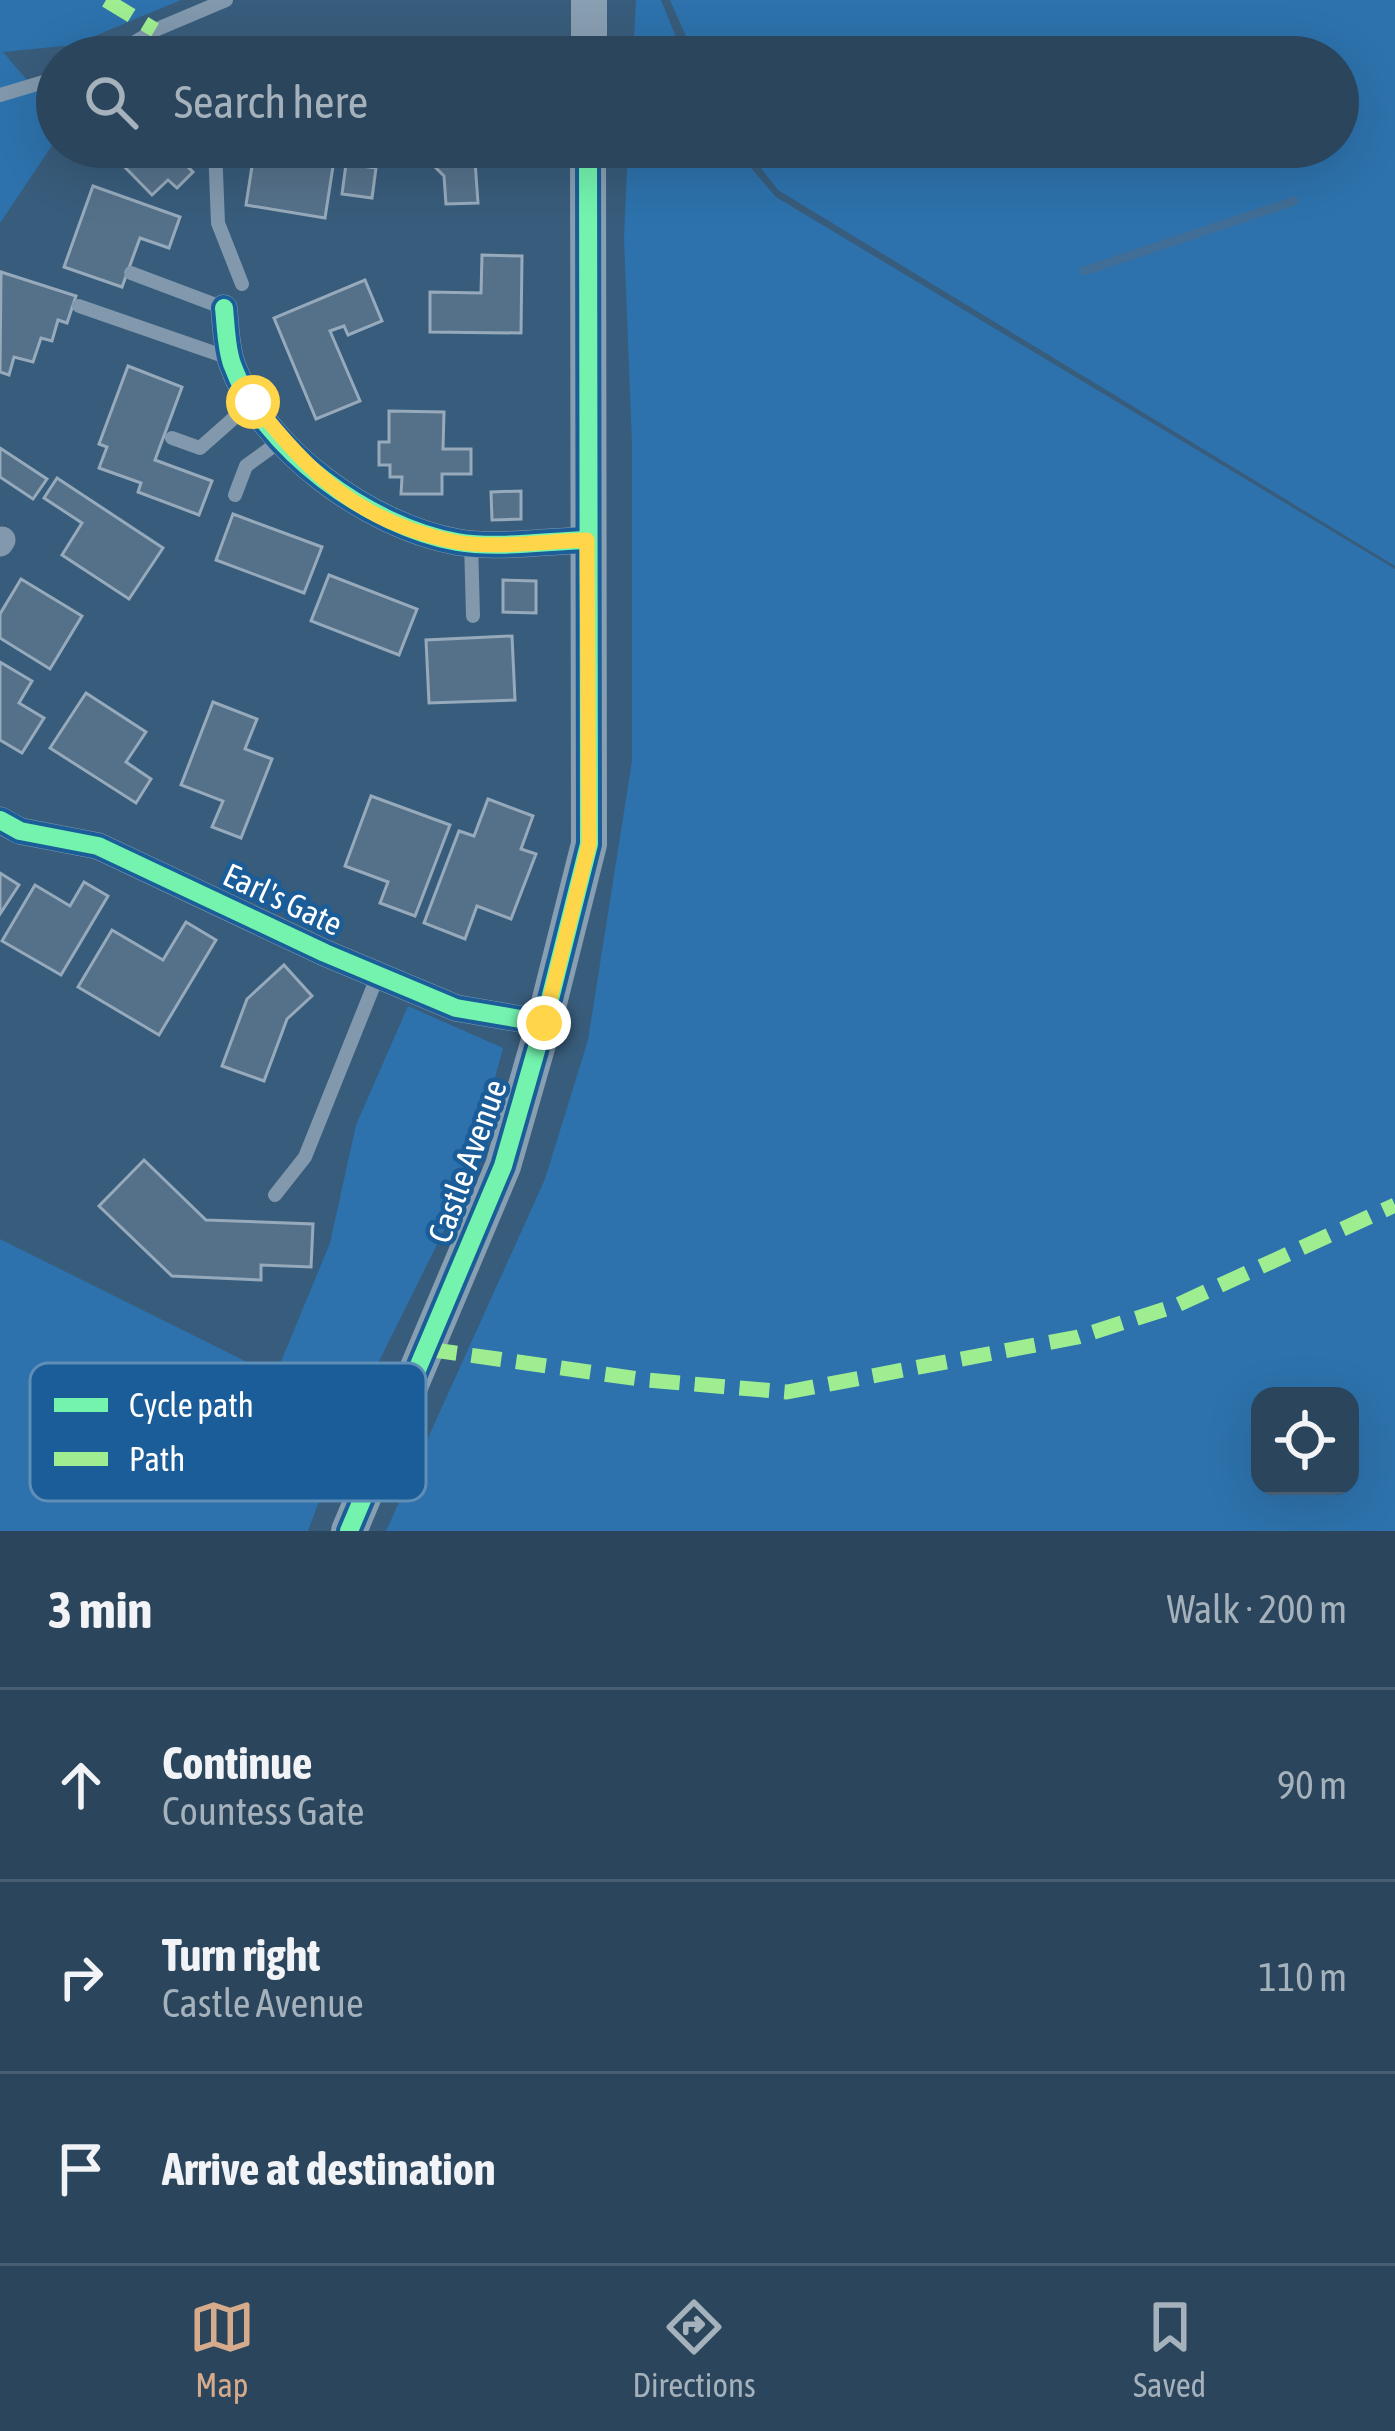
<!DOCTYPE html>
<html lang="en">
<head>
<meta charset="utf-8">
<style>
  body { margin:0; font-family:"Asap Condensed",sans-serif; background:#324c62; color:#f1f3f6 }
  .controls { position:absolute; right:36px; bottom:36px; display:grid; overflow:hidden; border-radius:24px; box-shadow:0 12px 48px #0002 }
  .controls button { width:108px; height:108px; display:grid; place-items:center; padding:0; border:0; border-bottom:3px solid #465d72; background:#2a455c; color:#f1f3f6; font:60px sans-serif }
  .stop { position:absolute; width:36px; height:36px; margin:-27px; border:9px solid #ffd54a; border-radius:50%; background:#fff }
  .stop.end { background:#ffd54a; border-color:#fff; box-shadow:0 3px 12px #0008 }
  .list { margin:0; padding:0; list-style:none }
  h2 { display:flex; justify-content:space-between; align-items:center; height:156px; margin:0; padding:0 48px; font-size:51px }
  h2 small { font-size:39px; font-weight:400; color:#a5b1bb }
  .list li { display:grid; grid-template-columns:78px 1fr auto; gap:36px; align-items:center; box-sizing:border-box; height:192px; padding:0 48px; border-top:3px solid #465d72 }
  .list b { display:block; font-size:45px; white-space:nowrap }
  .list p { margin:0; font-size:39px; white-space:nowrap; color:#a5b1bb }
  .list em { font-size:39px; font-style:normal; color:#a5b1bb }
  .icon { flex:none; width:66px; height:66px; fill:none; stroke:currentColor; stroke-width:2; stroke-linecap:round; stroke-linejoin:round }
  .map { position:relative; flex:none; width:1395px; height:1531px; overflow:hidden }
  .search { position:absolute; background:#2a455c; box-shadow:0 12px 48px #0002; left:36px; right:36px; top:36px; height:132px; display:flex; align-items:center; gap:30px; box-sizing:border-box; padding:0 42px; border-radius:66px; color:#a5b1bb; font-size:45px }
  .sheet { height:732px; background:#2a455c }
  nav { display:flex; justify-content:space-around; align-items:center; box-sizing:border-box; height:168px; border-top:3px solid #465d72; background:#2a455c; font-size:33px; color:#a5b1bb }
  nav a { display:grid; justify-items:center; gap:6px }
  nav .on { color:#d6ab8b }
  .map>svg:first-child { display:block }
</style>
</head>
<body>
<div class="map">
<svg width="1395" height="1531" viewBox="0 0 1395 1531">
  <rect width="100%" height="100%" fill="#385c7b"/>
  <g fill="#2d72ac" fill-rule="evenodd">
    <path d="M 0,0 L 181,0 L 73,45 L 3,52 L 57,115 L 57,138 L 0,223 Z"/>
    <path d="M 636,0 L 661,0 L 684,57 L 633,57 Z"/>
    <path d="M 670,0 L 1395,0 L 1395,566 L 778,190 L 744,147 L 1338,147 L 1338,57 L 695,57 Z"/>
    <path d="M 628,147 L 733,147 L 776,197 L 1395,569 L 1395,1531 L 386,1531 L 545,1179 L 588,1040 L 632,761 L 632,445 L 624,237 ZM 1260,1396 L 1350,1396 L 1350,1486 L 1260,1486 Z"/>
    <path d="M 408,1006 L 503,1048 L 466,1186 L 347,1426 L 308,1531 L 0,1531 L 0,1239 L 275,1376 L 330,1243 L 356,1125 Z"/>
  </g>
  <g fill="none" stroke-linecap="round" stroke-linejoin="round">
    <path stroke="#416e96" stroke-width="9" d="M 1084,271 L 1294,201"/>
  </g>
  <g fill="#55718a" stroke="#96aabb" stroke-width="3">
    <path d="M 129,147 L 200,147 L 183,162 L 193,172 L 177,188 L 168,180 L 152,195 L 116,158 Z"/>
    <path d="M 255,147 L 291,147 L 290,154 L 334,160 L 325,218 L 246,205 Z"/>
    <path d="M 406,147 L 474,147 L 478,203 L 446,204 L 444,176 L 430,162 L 407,164 Z"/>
    <path d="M 346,164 L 376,168 L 372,198 L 342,194 Z"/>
    <path d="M 93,186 L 180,217 L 169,248 L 140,238 L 122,287 L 64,267 Z"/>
    <path d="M 482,255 L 522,256 L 521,333 L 430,332 L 430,292 L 481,293 Z"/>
    <path d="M 1,272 L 76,296 L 67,323 L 58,320 L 52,341 L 41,338 L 33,362 L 14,357 L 9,375 L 0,372 Z"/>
    <path d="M 365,280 L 382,321 L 348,335 L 344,326 L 330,331 L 360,401 L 316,419 L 274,318 Z"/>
    <path d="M 128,366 L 182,387 L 155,460 L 212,481 L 199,515 L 138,492 L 141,483 L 99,468 L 107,447 L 99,444 Z"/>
    <path d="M 389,411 L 444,412 L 443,449 L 471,449 L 471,474 L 442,474 L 442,494 L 401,494 L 402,477 L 390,477 L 390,465 L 379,465 L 379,442 L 389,442 Z"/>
    <path d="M 0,448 L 47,479 L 33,499 L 0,477 Z"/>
    <path d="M 57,478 L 163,548 L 129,599 L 62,555 L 82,523 L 44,498 Z"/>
    <path d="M 521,491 L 521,519 L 492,520 L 491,492 Z"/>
    <path d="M 233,514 L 322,547 L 304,593 L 216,560 Z"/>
    <path d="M 329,575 L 417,609 L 399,655 L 311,621 Z"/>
    <path d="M 21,579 L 82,616 L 50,669 L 0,638 L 0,614 Z"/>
    <path d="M 503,580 L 536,581 L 536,613 L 503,612 Z"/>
    <path d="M 512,636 L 515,700 L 429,703 L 426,640 Z"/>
    <path d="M 0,662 L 32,681 L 19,703 L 44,718 L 22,753 L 0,740 Z"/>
    <path d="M 86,693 L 146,732 L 126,762 L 151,779 L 136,803 L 50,748 Z"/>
    <path d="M 213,702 L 257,719 L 245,749 L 272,759 L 241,838 L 212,827 L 223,801 L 181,785 Z"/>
    <path d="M 371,796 L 450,825 L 415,916 L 380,903 L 388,882 L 345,866 Z"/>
    <path d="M 488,799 L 533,816 L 521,849 L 536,854 L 511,919 L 477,906 L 465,939 L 424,923 L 459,831 L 474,836 Z"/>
    <path d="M 0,873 L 19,885 L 0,914 Z"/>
    <path d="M 84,882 L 108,896 L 61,975 L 2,941 L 35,885 L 70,906 Z"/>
    <path d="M 186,922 L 216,940 L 159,1035 L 78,987 L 112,930 L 163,960 Z"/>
    <path d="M 284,965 L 312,996 L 287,1019 L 264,1081 L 222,1066 L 247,999 Z"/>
    <path d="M 144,1160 L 206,1220 L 313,1224 L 311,1267 L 261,1265 L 261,1280 L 172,1276 L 99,1206 Z"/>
  </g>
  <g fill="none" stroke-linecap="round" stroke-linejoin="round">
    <g stroke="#8198ad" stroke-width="14">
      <path d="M 110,57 L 155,30 L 226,0"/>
      <path d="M 0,95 L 57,78"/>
      <path d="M 215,147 L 218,223 L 242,284"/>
      <path d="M 131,273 L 224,308"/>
      <path d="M 79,306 L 229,358"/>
      <path d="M 172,438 L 200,448 L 252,402"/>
      <path d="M 235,495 L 246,466 L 283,439"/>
      <path d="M 471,542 L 473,616"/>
      <path d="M 275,1195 L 305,1157 L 378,975"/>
    </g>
    <g stroke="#8198ad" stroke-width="27">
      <path d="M 224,308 C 226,326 226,347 232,364 C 263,450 369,526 457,542 C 498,549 546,541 588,540"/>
      <path d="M 0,543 L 2,540"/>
      <path d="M 0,820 L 20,831 L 98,846 L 325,953 L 456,1008 L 544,1023"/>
    </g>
    <g stroke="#889eb1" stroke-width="36">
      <path d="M 589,57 L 589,0"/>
      <path d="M 349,1531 L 503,1166 L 544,1023 L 589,844 L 588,147"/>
    </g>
    <g stroke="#9fed91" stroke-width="15" stroke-dasharray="30 15" stroke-linecap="butt">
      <path d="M 106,0 L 155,30"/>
      <path d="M 427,1349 L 646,1380 L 787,1392 L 1078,1337 L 1175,1306 L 1395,1205"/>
    </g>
    <g stroke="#1b5d98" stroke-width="26">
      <g id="cycleway">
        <path d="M 224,308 C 226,326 226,347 232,364 C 263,450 369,526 457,542 C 498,549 546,541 588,540"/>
        <path d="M 0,820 L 20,831 L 98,846 L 325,953 L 456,1008 L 544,1023"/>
        <path d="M 349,1531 L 503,1166 L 544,1023 L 589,844 L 588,147"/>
      </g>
    </g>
    <use href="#cycleway" stroke="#73f3ae" stroke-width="18"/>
  </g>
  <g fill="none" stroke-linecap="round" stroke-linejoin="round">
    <path stroke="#ffd54a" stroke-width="15" d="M 253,402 C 311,475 360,523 456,542 C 494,549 548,541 587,540 L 589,844 L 544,1023"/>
  </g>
  <g text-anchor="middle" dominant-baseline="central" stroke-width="9" stroke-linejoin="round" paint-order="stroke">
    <g font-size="33" fill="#fff" stroke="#1b5d98">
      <text transform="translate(283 899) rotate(25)">Earl's Gate</text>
      <text transform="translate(467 1161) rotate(-70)">Castle Avenue</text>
    </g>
  </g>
  <rect x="30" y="1363" width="396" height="138" rx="18" fill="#1b5d98" stroke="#5f8eb7" stroke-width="3"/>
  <rect x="54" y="1398" width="54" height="14" fill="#73f3ae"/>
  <rect x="54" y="1452" width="54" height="14" fill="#9fed91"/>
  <g font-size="33" fill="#fff">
    <text x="129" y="1417">Cycle path</text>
    <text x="129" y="1471">Path</text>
  </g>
</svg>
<div class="controls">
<button><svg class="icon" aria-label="locate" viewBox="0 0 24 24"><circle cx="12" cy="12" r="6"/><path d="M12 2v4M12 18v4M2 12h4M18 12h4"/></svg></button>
</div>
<div class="stop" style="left:253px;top:402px"></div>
<div class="stop end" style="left:544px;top:1023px"></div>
<div class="search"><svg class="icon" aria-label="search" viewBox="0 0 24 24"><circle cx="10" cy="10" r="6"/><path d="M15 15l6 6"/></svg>Search here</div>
</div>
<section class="sheet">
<h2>3 min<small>Walk · 200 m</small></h2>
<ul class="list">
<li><svg class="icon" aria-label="ahead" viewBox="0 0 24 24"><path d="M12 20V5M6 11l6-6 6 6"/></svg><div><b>Continue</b><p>Countess Gate</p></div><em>90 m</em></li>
<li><svg class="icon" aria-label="right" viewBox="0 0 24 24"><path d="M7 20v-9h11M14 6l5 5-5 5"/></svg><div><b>Turn right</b><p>Castle Avenue</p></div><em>110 m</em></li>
<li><svg class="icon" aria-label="arrive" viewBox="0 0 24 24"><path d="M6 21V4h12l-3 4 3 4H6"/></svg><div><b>Arrive at destination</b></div></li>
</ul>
</section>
<nav>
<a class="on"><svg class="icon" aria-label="map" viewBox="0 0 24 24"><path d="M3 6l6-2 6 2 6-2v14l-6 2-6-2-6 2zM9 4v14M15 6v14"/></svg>Map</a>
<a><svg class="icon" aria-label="directions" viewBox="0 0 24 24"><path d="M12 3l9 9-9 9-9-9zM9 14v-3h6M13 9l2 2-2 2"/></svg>Directions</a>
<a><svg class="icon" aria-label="saved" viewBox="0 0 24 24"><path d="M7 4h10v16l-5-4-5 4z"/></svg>Saved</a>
</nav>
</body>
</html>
